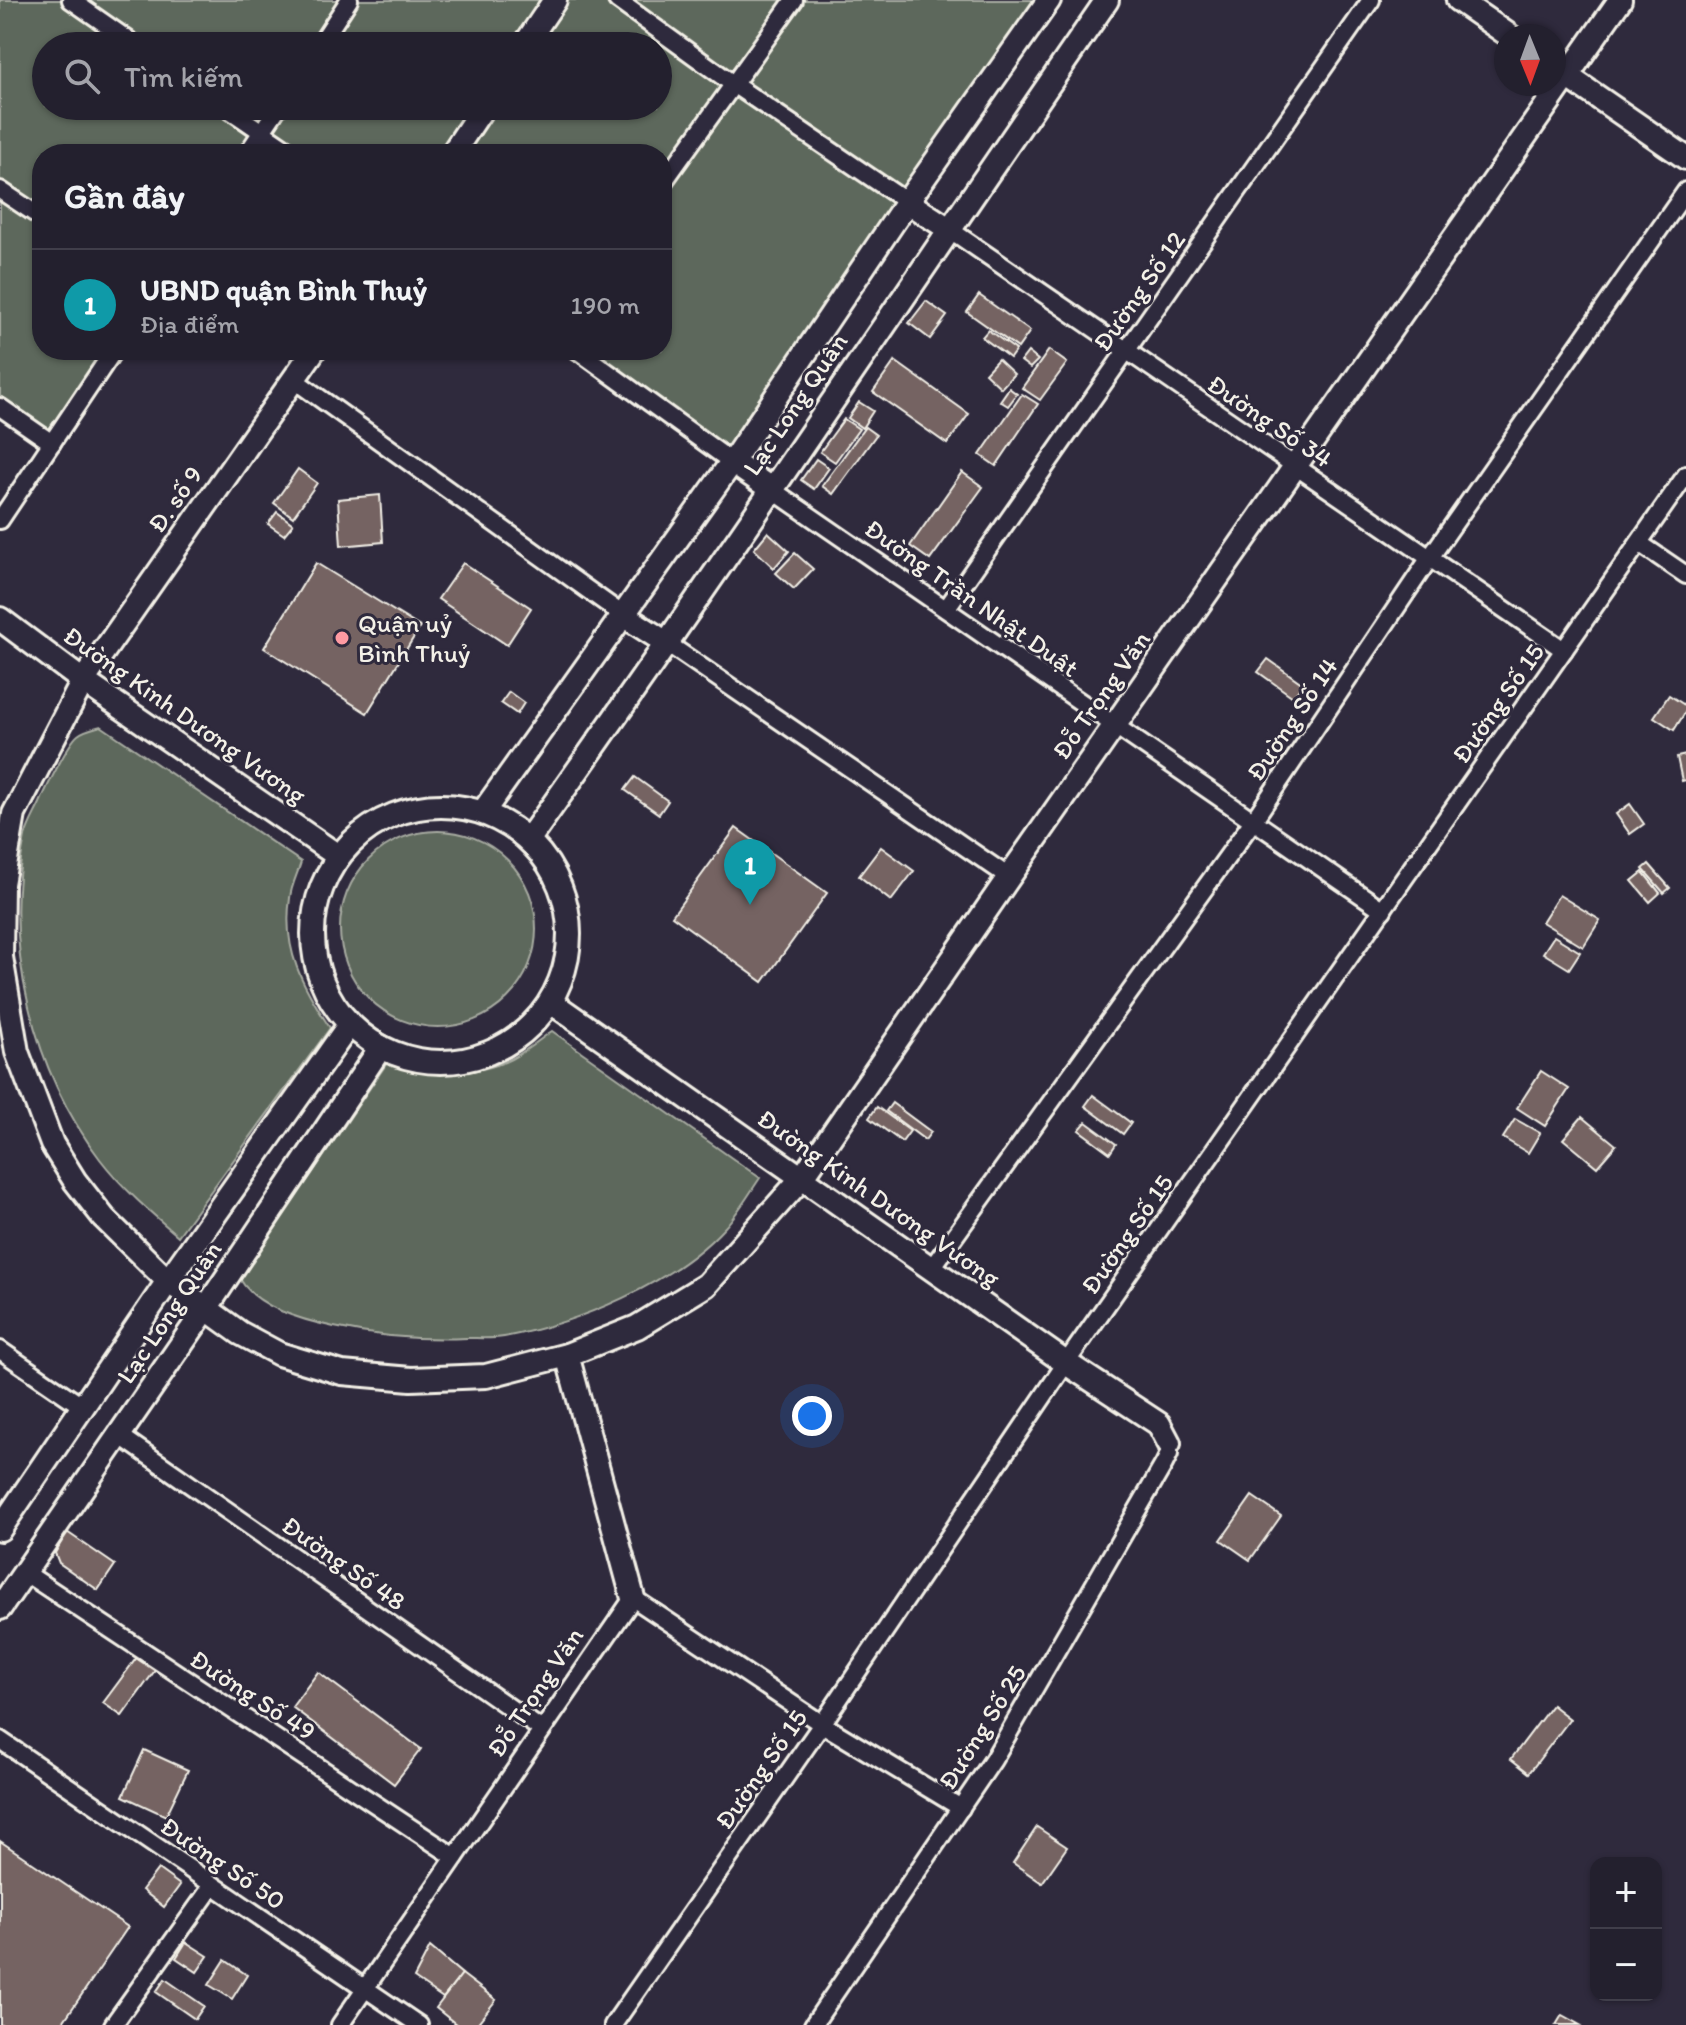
<!DOCTYPE html>
<html lang="vi">
<head>
<meta charset="utf-8">
<style>
  body { margin:0; font-family:Itim,sans-serif; background:#2f2d3a; color:#f1f3f6 }
  .controls { position:absolute; right:24px; bottom:24px; display:grid; overflow:hidden; border-radius:16px; box-shadow:0 2px 6px #0004 }
  .controls button { width:72px; height:72px; display:grid; place-items:center; padding:0; border:0; border-bottom:2px solid #403e4a; background:#23202e; color:#f1f3f6; font:40px sans-serif }
  .compass { position:absolute; left:1494px; top:24px; width:72px; height:72px; border-radius:50%; background:#23202e; box-shadow:0 2px 6px #0004; rotate:179deg }
  .you { position:absolute; left:812px; top:1416px; width:28px; height:28px; margin:-20px; border:6px solid #fff; border-radius:50%; background:#1a73e8; box-shadow:0 0 0 12px #1a73e833 }
  .badge { display:grid; place-items:center; width:52px; height:52px; border-radius:50%; background:#ff9aa2; color:#fff; font-size:26px; font-weight:700 }
  .pin { position:absolute; translate:-50% -66px; filter:drop-shadow(0 2px 4px #0008) }
  .pin::after { content:''; position:absolute; top:42px; width:28px; height:24px; background:inherit; clip-path:polygon(0 0,100% 0,50% 100%) }
  .list { margin:0; padding:0; list-style:none }
  h2 { display:flex; justify-content:space-between; align-items:center; height:104px; margin:0; padding:0 32px; font-size:34px }
  h2 small { font-size:26px; font-weight:400; color:#a3a3aa }
  .list li { display:grid; grid-template-columns:52px 1fr auto; gap:24px; align-items:center; box-sizing:border-box; height:112px; padding:0 32px; border-top:2px solid #403e4a }
  .list b { display:block; font-size:30px; white-space:nowrap }
  .list p { margin:0; font-size:26px; white-space:nowrap; color:#a3a3aa }
  .list em { font-size:26px; font-style:normal; color:#a3a3aa }
  .icon { flex:none; width:44px; height:44px; fill:none; stroke:currentColor; stroke-width:2; stroke-linecap:round; stroke-linejoin:round }
  .map { position:relative; flex:none; width:1686px; height:2025px; overflow:hidden }
  .search { position:absolute; background:#23202e; box-shadow:0 2px 6px #0004; left:32px; top:32px; width:640px; height:88px; display:flex; align-items:center; gap:20px; box-sizing:border-box; padding:0 28px; border-radius:44px; color:#a3a3aa; font-size:30px }
  .panel { position:absolute; background:#23202e; box-shadow:0 2px 6px #0004; left:32px; top:144px; width:640px; height:216px; border-radius:32px }
  .map>svg:first-child { display:block }
</style>
</head>
<body>
<div class="map">
<svg width="1686" height="2025" viewBox="0 0 1686 2025">
  <rect width="100%" height="100%" fill="#2f2a3d"/>
  <filter id="ink" filterUnits="userSpaceOnUse"><feTurbulence type="fractalNoise" baseFrequency=".0125" numOctaves="2"/><feDisplacementMap in="SourceGraphic" scale="16" xChannelSelector="R" yChannelSelector="G"/><feConvolveMatrix kernelMatrix="1 2 1 2 8 2 1 2 1" color-interpolation-filters="sRGB"/></filter>
  <g filter="url(#ink)">
    <g fill="#5d675b" stroke="#a8aca2" stroke-width="2" fill-rule="evenodd">
      <path d="M 0,0 L 1049,0 L 732,462 L 577,350 L 662,350 L 662,154 L 294,154 L 262,132 L 247,154 L 42,154 L 42,350 L 111,350 L 50,434 L 0,399 ZM 46,46 L 658,46 L 658,106 L 46,106 Z"/>
      <path d="M 101,726 L 301,862 C 298,873 291,886 290,898 C 282,951 303,986 330,1028 L 178,1236 C 150,1212 123,1189 100,1159 C 33,1071 2,946 25,837 C 28,825 35,814 40,803 C 46,789 68,743 78,735 C 84,730 94,728 101,726 Z"/>
      <circle cx="438" cy="929" r="98"/>
      <path d="M 552,1031 L 760,1178 C 749,1194 738,1213 725,1227 C 673,1284 578,1323 504,1337 C 492,1339 479,1338 467,1338 C 422,1340 379,1337 334,1327 C 302,1320 257,1308 240,1279 L 387,1063 C 426,1073 473,1078 511,1059 C 525,1052 539,1040 552,1031 Z"/>
    </g>
    <g fill="#756362" stroke="#f4f1e8" stroke-width="2">
      <path d="M 979,295 L 1030,331 L 1018,348 L 967,312 Z"/>
      <path d="M 926,301 L 947,316 L 930,339 L 909,323 Z"/>
      <path d="M 988,330 L 1016,350 L 1010,358 L 982,337 Z"/>
      <path d="M 1049,350 L 1067,363 L 1040,400 L 1022,388 Z"/>
      <path d="M 1028,352 L 1038,360 L 1030,368 L 1021,361 Z"/>
      <path d="M 998,359 L 1014,374 L 1001,388 L 985,373 Z"/>
      <path d="M 895,361 L 969,414 L 947,444 L 873,392 Z"/>
      <path d="M 1009,388 L 1017,394 L 1008,406 L 1000,401 Z"/>
      <path d="M 1022,394 L 1038,404 L 996,466 L 980,455 Z"/>
      <path d="M 859,402 L 873,411 L 862,428 L 848,418 Z"/>
      <path d="M 844,419 L 859,429 L 835,462 L 820,452 Z"/>
      <path d="M 865,427 L 876,435 L 833,494 L 822,486 Z"/>
      <path d="M 816,459 L 829,468 L 814,489 L 801,480 Z"/>
      <path d="M 298,469 L 317,483 L 293,517 L 274,503 Z"/>
      <path d="M 962,472 L 983,487 L 930,560 L 910,546 Z"/>
      <path d="M 380,495 L 383,542 L 341,546 L 338,499 Z"/>
      <path d="M 277,512 L 293,524 L 284,535 L 268,524 Z"/>
      <path d="M 768,532 L 789,551 L 774,568 L 754,549 Z"/>
      <path d="M 795,553 L 813,569 L 794,589 L 776,573 Z"/>
      <path d="M 316,563 L 420,627 L 367,713 L 264,648 Z"/>
      <path d="M 463,563 L 531,608 L 507,645 L 438,599 Z"/>
      <path d="M 1268,659 L 1303,684 L 1293,697 L 1258,672 Z"/>
      <path d="M 509,692 L 524,703 L 517,714 L 501,703 Z"/>
      <path d="M 1669,695 L 1686,706 L 1686,711 L 1674,730 L 1654,717 Z"/>
      <path d="M 1686,755 L 1686,780 L 1682,781 L 1677,757 Z"/>
      <path d="M 635,777 L 668,801 L 659,814 L 625,790 Z"/>
      <path d="M 1630,804 L 1644,824 L 1630,834 L 1616,814 Z"/>
      <path d="M 736,828 L 827,893 L 763,982 L 672,916 Z"/>
      <path d="M 881,847 L 914,871 L 891,901 L 859,876 Z"/>
      <path d="M 1649,864 L 1670,888 L 1664,893 L 1643,869 Z"/>
      <path d="M 1643,872 L 1660,893 L 1650,902 L 1632,881 Z"/>
      <path d="M 1559,895 L 1600,920 L 1583,947 L 1542,922 Z"/>
      <path d="M 1554,936 L 1580,952 L 1569,969 L 1543,953 Z"/>
      <path d="M 1541,1071 L 1569,1089 L 1545,1126 L 1517,1108 Z"/>
      <path d="M 1093,1095 L 1131,1123 L 1123,1134 L 1085,1106 Z"/>
      <path d="M 892,1103 L 931,1132 L 925,1140 L 886,1111 Z"/>
      <path d="M 877,1107 L 910,1131 L 902,1142 L 869,1118 Z"/>
      <path d="M 1582,1117 L 1616,1145 L 1597,1167 L 1563,1139 Z"/>
      <path d="M 1515,1119 L 1540,1133 L 1528,1153 L 1503,1138 Z"/>
      <path d="M 1086,1122 L 1116,1144 L 1110,1153 L 1079,1130 Z"/>
      <path d="M 1252,1496 L 1281,1516 L 1250,1560 L 1221,1540 Z"/>
      <path d="M 67,1532 L 115,1565 L 98,1590 L 59,1563 L 55,1553 Z"/>
      <path d="M 138,1656 L 156,1669 L 122,1716 L 103,1703 Z"/>
      <path d="M 318,1672 L 421,1749 L 394,1784 L 292,1707 Z"/>
      <path d="M 1552,1705 L 1570,1719 L 1529,1773 L 1511,1759 Z"/>
      <path d="M 144,1750 L 188,1770 L 166,1816 L 123,1796 Z"/>
      <path d="M 1037,1827 L 1067,1847 L 1042,1883 L 1013,1863 Z"/>
      <path d="M 0,1841 L 128,1927 L 61,2025 L 0,2025 Z"/>
      <path d="M 158,1869 L 180,1885 L 164,1907 L 142,1890 Z"/>
      <path d="M 186,1942 L 208,1956 L 197,1972 L 176,1958 Z"/>
      <path d="M 430,1947 L 462,1974 L 443,1998 L 414,1978 Z"/>
      <path d="M 225,1960 L 247,1975 L 232,1999 L 209,1985 Z"/>
      <path d="M 462,1974 L 496,2000 L 476,2025 L 457,2025 L 436,2008 Z"/>
      <path d="M 165,1979 L 204,2006 L 195,2019 L 156,1992 Z"/>
      <path d="M 1562,2015 L 1580,2025 L 1556,2025 Z"/>
    </g>
    <g fill="none" stroke-linecap="round" stroke-linejoin="round">
      <g stroke="#f4f1e8" stroke-width="22">
        <g id="street">
          <path d="M 71,0 L 137,46"/>
          <path d="M 617,0 L 733,84 L 907,202"/>
          <path d="M 319,46 L 349,0"/>
          <path d="M 224,106 L 294,154"/>
          <path d="M 247,154 L 279,106"/>
          <path d="M 662,184 L 794,0"/>
          <path d="M 0,190 L 42,218"/>
          <path d="M 949,229 L 1564,650"/>
          <path d="M 577,350 L 732,462"/>
          <path d="M 293,379 L 623,615"/>
          <path d="M 0,407 L 52,443"/>
          <path d="M 771,489 L 1383,910"/>
          <path d="M 0,520 L 114,350"/>
          <path d="M 1639,543 L 1686,575"/>
          <path d="M 946,609 L 1371,0"/>
          <path d="M 668,644 L 1009,877"/>
          <path d="M 931,1269 L 1253,821 L 1429,559 L 1686,191"/>
          <path d="M 0,1350 L 83,1407"/>
          <path d="M 119,1435 L 542,1730"/>
          <path d="M 24,1572 L 455,1857"/>
          <path d="M 0,1740 L 419,2025"/>
          <path d="M 113,2025 L 213,1885"/>
          <path d="M 340,2025 L 633,1598 L 822,1724 L 961,1808"/>
          <path d="M 613,2025 L 822,1724 L 1066,1363 L 1686,475"/>
          <path d="M 813,2025 L 993,1760 L 1164,1464 L 1169,1454 L 1169,1443"/>
        </g>
      </g>
      <g stroke="#f4f1e8" stroke-width="28">
        <g id="secondary">
          <path d="M 1458,0 L 1510,36"/>
          <path d="M 524,46 L 555,0"/>
          <path d="M 1554,67 L 1686,158"/>
          <path d="M 452,154 L 484,106"/>
          <path d="M 907,202 L 949,229"/>
          <path d="M 314,350 L 83,681 L 14,814 L 2,884 L 1,957 L 17,1052 L 52,1144 L 75,1181 L 104,1218 L 168,1281 L 240,1333 L 279,1354 L 342,1373 L 411,1379 L 486,1376 L 567,1355 L 637,1327 L 706,1285 L 802,1178 L 1009,877 L 1620,0"/>
          <path d="M 732,462 L 771,489"/>
          <path d="M 623,615 L 668,644"/>
          <path d="M 0,619 L 83,681 L 338,856"/>
          <circle cx="441" cy="934" r="128"/>
          <path d="M 483,812 L 732,462 L 907,202 L 1049,0"/>
          <path d="M 529,839 C 726,562 914,280 1107,0"/>
          <path d="M 551,1002 L 1066,1363 L 1159,1424 L 1169,1443"/>
          <path d="M 567,1355 L 633,1598"/>
          <path d="M 0,1529 L 168,1281 L 349,1025"/>
          <path d="M 0,1608 L 205,1310 L 381,1047"/>
        </g>
      </g>
      <use href="#street" stroke="#2f2a3d" stroke-width="16"/>
      <use href="#secondary" stroke="#2f2a3d" stroke-width="22"/>
    </g>
  </g>
  <circle fill="#ff9aa2" stroke="#2f2a3d" stroke-width="3" cx="342" cy="638" r="8"/>
  <g text-anchor="middle" dominant-baseline="central" stroke-width="6" stroke-linejoin="round" paint-order="stroke">
    <g font-size="26" fill="#f4f1e8" stroke="#2f2a3d">
      <text transform="translate(1139 291) rotate(-55)">Đường Số 12</text>
      <text transform="translate(795 404) rotate(-56)">Lạc Long Quân</text>
      <text transform="translate(1270 421) rotate(34)">Đường Số 34</text>
      <text transform="translate(175 499) rotate(-55)">Đ. số 9</text>
      <text transform="translate(972 598) rotate(35)">Đường Trần Nhật Duật</text>
      <text transform="translate(1101 695) rotate(-55)">Đỗ Trọng Văn</text>
      <text transform="translate(1498 703) rotate(-55)">Đường Số 15</text>
      <text transform="translate(185 715) rotate(35)">Đường Kinh Dương Vương</text>
      <text transform="translate(1292 719) rotate(-56)">Đường Số 14</text>
      <text transform="translate(879 1198) rotate(35)">Đường Kinh Dương Vương</text>
      <text transform="translate(1127 1234) rotate(-55)">Đường Số 15</text>
      <text transform="translate(169 1312) rotate(-56)">Lạc Long Quân</text>
      <text transform="translate(344 1563) rotate(35)">Đường Số 48</text>
      <text transform="translate(535 1692) rotate(-56)">Đỗ Trọng Văn</text>
      <text transform="translate(253 1695) rotate(33)">Đường Số 49</text>
      <text transform="translate(982 1727) rotate(-58)">Đường Số 25</text>
      <text transform="translate(761 1769) rotate(-55)">Đường Số 15</text>
      <text transform="translate(223 1863) rotate(34)">Đường Số 50</text>
    </g>
    <g font-size="26" fill="#f4f1e8" stroke="#2f2a3d" text-anchor="start">
      <text x="358" y="623">Quận uỷ<tspan x="358" dy="30">Bình Thuỷ</tspan></text>
    </g>
  </g>
</svg>
<div class="controls">
<button>+</button>
<button>−</button>
</div>
<svg class="compass" viewBox="-18 -18 36 36"><path d="M0-13l5 13h-10z" fill="#e53935"/><path d="M0 13l5-13h-10z" fill="#a3a3aa"/></svg>
<div class="you"></div>
<div class="pin badge" style="left:750px;top:905px;background:#0f9aa8">1</div>
<div class="search"><svg class="icon" aria-label="search" viewBox="0 0 24 24"><circle cx="10" cy="10" r="6"/><path d="M15 15l6 6"/></svg>Tìm kiếm</div>
<section class="panel">
<h2>Gần đây<small></small></h2>
<ul class="list">
<li><span class="badge" style="background:#0f9aa8">1</span><div><b>UBND quận Bình Thuỷ</b><p>Địa điểm</p></div><em>190 m</em></li>
</ul>
</section>
</div>
</body>
</html>
